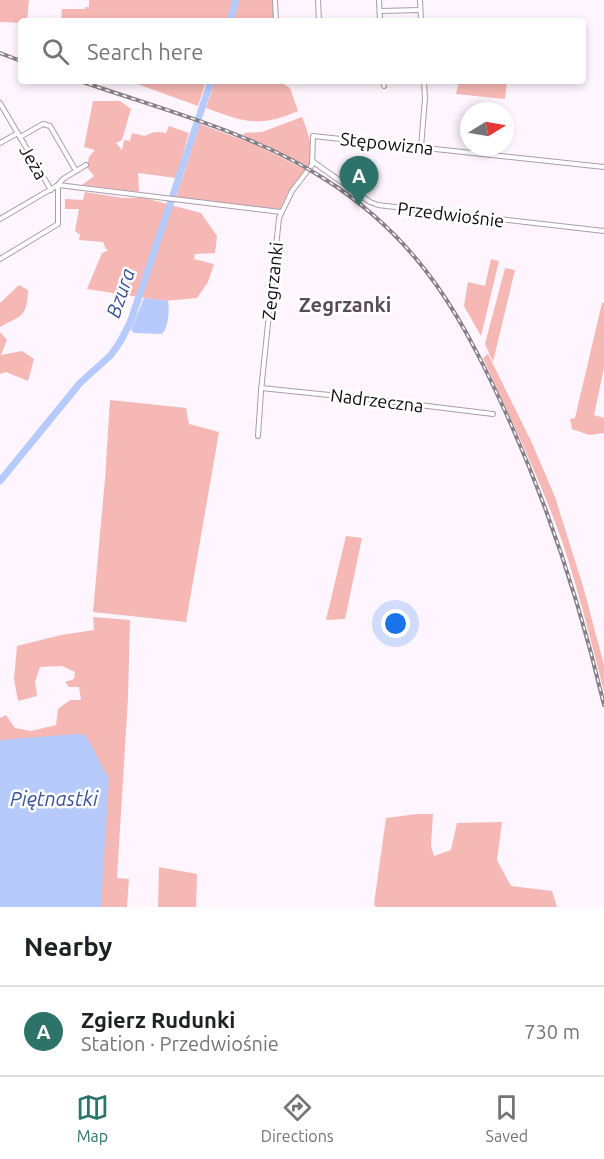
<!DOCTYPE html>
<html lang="en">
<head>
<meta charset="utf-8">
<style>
  body { margin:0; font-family:Ubuntu,sans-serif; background:#f6f6f6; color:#202124 }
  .compass { position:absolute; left:460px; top:102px; width:54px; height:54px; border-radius:50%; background:#fff; box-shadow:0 3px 9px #0003; rotate:79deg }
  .you { position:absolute; left:396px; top:624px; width:21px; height:21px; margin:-15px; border:4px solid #fff; border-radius:50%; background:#1a73e8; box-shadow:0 0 0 9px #1a73e833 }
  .badge { display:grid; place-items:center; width:39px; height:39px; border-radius:50%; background:#2e7369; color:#fff; font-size:20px; font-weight:700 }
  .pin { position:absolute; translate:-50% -50px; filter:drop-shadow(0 2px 3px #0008) }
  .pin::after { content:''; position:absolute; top:32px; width:21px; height:18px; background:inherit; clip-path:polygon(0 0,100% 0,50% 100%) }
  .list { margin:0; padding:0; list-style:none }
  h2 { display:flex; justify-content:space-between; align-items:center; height:78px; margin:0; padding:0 24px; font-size:26px }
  h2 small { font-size:20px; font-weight:400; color:#757577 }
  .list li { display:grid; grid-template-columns:39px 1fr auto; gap:18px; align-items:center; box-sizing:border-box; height:90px; padding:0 24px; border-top:2px solid #e0e0e0 }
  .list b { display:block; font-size:22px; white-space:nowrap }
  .list p { margin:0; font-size:20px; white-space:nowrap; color:#757577 }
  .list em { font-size:20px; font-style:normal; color:#757577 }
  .icon { flex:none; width:33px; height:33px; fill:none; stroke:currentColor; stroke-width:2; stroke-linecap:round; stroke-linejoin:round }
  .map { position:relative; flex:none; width:604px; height:907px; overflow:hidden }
  .search { position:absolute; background:#fff; box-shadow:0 3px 9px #0003; left:18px; right:18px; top:18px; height:66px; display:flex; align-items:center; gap:15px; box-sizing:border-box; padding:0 21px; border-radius:6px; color:#757577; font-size:22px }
  .sheet { height:168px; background:#fff }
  nav { display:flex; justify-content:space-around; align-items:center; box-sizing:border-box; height:84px; border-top:2px solid #e0e0e0; background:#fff; font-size:16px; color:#757577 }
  nav a { display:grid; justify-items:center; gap:3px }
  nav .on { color:#2e7369 }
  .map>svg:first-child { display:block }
</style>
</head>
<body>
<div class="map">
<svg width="604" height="907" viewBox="0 0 604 907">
  <rect width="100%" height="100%" fill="#fff5ff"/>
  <g fill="#f6b8b4">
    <path d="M 0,0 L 29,0 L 27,21 L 21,21 L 21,23 L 0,22 Z"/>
    <path d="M 89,0 L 273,0 L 274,21 L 61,21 L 62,9 L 85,9 L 85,7 L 89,7 Z"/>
    <path d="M 129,81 L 206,81 L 198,106 Z"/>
    <path d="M 215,81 L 278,81 L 290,88 L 298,111 C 259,128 244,122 206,108 Z"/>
    <path d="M 459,81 L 507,81 L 505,99 L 456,94 Z"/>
    <path d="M 93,101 L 120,101 L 131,109 L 122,140 L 116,143 L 122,150 L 124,140 L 130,141 L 132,133 L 145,136 C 152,132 158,131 166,133 L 169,126 L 189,133 L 176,178 L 138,173 L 139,192 L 82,185 L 94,176 L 87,167 L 89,157 L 95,150 L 84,147 Z"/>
    <path d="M 302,117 C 308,132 315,151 309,167 L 243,135 L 244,133 L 262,132 Z"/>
    <path d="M 200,124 L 256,145 L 306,170 L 288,192 L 280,209 L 176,198 Z"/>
    <path d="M 85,192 L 123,198 L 145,198 L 201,213 L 217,236 L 215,253 L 195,254 L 194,259 L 214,264 L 208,282 L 197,298 L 164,301 L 87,289 L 102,253 L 109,250 L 106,249 L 103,242 L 79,240 L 80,235 L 75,231 L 79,209 L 65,209 L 65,199 L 83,200 Z"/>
    <path d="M 491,259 L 499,261 L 481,336 L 464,306 L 468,282 L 485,286 Z"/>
    <path d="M 505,268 L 515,270 L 493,362 L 485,344 Z"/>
    <path d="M 19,285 L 28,290 C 27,317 22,315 0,327 L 0,303 Z"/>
    <path d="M 602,303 L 604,303 L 604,368 L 594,415 L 604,418 L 604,433 L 589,435 L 572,429 L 570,419 L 575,418 Z"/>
    <path d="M 0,332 L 7,340 L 1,355 L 22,351 L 34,359 L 28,381 L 6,372 L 0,374 Z"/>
    <path d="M 488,354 L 532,443 L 555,497 L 583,586 L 604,665 L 604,691 C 591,642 579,592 563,544 C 541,481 511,420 483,358 Z"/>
    <path d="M 110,400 L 186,408 L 189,424 L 219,432 L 186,622 L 93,612 L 105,479 Z"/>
    <path d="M 346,536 L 362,538 L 345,619 L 326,620 Z"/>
    <path d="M 93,617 L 130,620 L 128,697 L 117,878 L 129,879 L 127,907 L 92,907 L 0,745 L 0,718 L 6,715 L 15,728 L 31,731 L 56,725 L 58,709 L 70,700 L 81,700 L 79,687 L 69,687 L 65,682 L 74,679 L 75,672 L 62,666 L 40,667 L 35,682 L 37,696 L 18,701 L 14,679 L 17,646 L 61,635 L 94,630 Z"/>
    <path d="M 417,814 L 433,814 L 431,846 L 434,856 L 451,850 L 457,823 L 502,822 L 497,860 L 511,886 L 552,891 L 557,907 L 376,907 L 374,904 L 386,818 Z"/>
    <path d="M 159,867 L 197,874 L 196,907 L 158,907 Z"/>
  </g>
  <g fill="#b6cafc">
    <path d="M 144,298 L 168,301 C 170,310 168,328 162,334 L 134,333 L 131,330 Z"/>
    <path d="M 76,734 L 86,735 L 109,779 L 101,907 L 0,907 L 0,740 Z"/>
  </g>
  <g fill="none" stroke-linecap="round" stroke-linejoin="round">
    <g stroke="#b6cafc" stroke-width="7">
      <path d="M 230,21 L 236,0"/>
      <path d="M 0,481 L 80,383 L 111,355 L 120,342 L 130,323 L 142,288 L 211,81"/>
    </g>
    <g stroke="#aa9caa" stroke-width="6">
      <g id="minor">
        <path d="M 275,0 L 276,21"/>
        <path d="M 318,0 L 319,21"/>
        <path d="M 379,0 L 380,21"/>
        <path d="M 420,0 L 421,21"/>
        <path d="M 380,11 L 420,10"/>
        <path d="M 383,81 L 384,86"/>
        <path d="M 0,103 L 51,190"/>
        <path d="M 20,137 L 43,124 L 50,126 L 76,171"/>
        <path d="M 0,143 L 18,133"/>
        <path d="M 421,147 L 425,99 L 424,81"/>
        <path d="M 312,161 L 370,202 L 378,205 L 604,231"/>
        <path d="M 0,219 L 58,185 L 63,179 L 86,165"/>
        <path d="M 0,259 L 58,224 L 58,185 L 281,212"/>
        <path d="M 261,388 L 378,400 L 493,414"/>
        <path d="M 258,436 L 261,391 L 279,218 L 292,191 L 312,165 L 313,136 L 604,167"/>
      </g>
    </g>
    <use href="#minor" stroke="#fff" stroke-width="4"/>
    <g stroke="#888088" stroke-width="4">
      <g id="rail">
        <path d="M 0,53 L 21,61"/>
        <path d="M 80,81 C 160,109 251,132 323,178 C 422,240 464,320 510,422 C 551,514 581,607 604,705"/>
      </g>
    </g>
    <use href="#rail" stroke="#fff" stroke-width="1.5" stroke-dasharray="4.5" stroke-linecap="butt"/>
  </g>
  <g text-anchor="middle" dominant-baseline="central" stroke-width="5" stroke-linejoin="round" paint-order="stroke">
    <g font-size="18" fill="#0e090e" stroke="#fff">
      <text transform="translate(387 143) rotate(6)">Stępowizna</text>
      <text transform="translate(34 162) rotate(60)">Jeża</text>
      <text transform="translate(451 214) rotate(7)">Przedwiośnie</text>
      <text transform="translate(272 281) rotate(-84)">Zegrzanki</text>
      <text transform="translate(377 400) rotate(7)">Nadrzeczna</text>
    </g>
    <g font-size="20" font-style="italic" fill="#3a519a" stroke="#fff">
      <text transform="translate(120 293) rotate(-71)">Bzura</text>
      <text x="54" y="798">Piętnastki</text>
    </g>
    <g font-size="20" font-weight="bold" fill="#584b58" stroke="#fff">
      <text x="345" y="304">Zegrzanki</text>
    </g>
  </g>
</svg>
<svg class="compass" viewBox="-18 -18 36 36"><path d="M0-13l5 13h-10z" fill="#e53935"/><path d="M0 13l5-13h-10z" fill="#757577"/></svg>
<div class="you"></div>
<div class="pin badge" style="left:359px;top:206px">A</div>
<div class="search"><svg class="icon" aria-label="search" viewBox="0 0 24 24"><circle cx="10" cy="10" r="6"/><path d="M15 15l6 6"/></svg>Search here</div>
</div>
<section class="sheet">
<h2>Nearby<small></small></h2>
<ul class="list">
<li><span class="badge">A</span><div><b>Zgierz Rudunki</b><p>Station · Przedwiośnie</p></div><em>730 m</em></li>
</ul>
</section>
<nav>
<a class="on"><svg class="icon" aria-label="map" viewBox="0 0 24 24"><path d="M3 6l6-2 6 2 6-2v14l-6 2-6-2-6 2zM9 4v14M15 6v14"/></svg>Map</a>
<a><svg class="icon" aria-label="directions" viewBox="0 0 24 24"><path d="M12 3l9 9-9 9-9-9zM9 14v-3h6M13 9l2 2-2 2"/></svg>Directions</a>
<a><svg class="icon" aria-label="saved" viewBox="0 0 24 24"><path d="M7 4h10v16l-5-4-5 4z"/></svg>Saved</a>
</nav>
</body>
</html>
